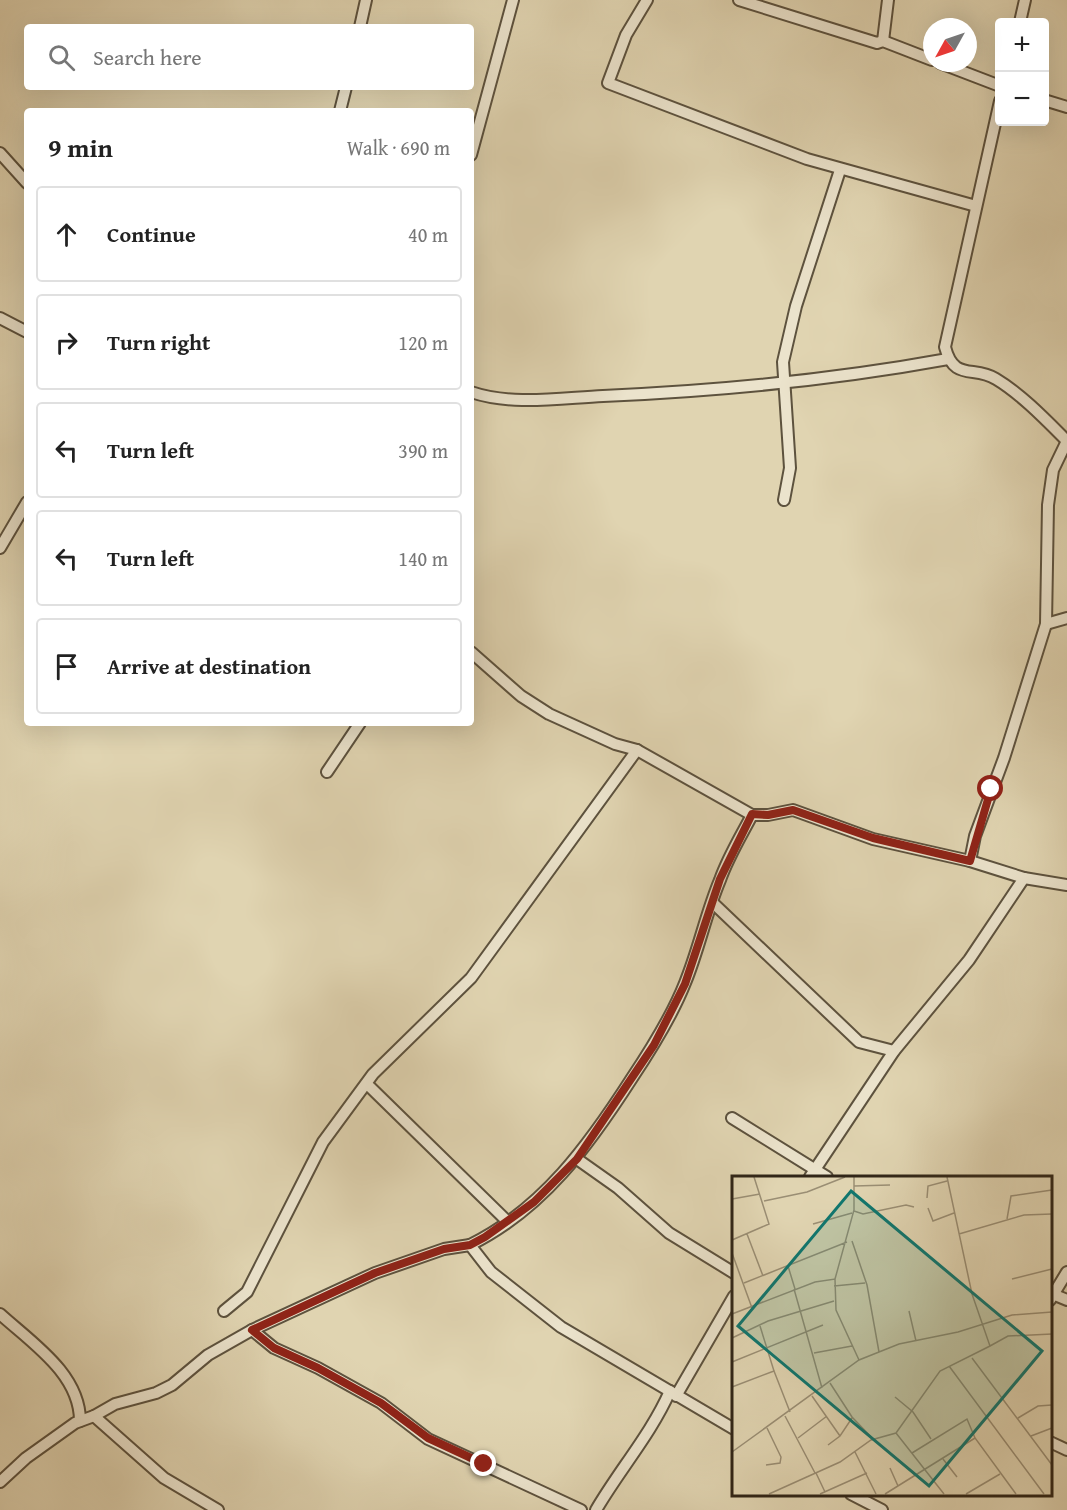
<!DOCTYPE html>
<html lang="en">
<head>
<meta charset="utf-8">
<style>
  body { margin:0; font-family:"Gentium Book Plus",serif; background:#f6f6f6; color:#222 }
  .controls { position:absolute; right:18px; top:18px; display:grid; overflow:hidden; border-radius:6px; box-shadow:0 6px 24px #0002 }
  .controls button { width:54px; height:54px; display:grid; place-items:center; padding:0; border:0; border-bottom:2px solid #e0e0e0; background:#fff; color:#222; font:30px sans-serif }
  .compass { position:absolute; left:923px; top:18px; width:54px; height:54px; border-radius:50%; background:#fff; box-shadow:0 6px 24px #0002; rotate:230deg }
  .stop { position:absolute; width:18px; height:18px; margin:-14px; border:4px solid #8f2418; border-radius:50%; background:#fff }
  .stop.end { background:#8f2418; border-color:#fff; box-shadow:0 2px 6px #0008 }
  .list { margin:0; padding:0; list-style:none }
  h2 { display:flex; justify-content:space-between; align-items:center; height:78px; margin:0; padding:0 24px; font-size:26px }
  h2 small { font-size:20px; font-weight:400; color:#767676 }
  .list li { display:grid; grid-template-columns:39px 1fr auto; gap:18px; align-items:center; box-sizing:border-box; height:96px; margin:0 12px 12px; padding:0 12px; border:2px solid #e0e0e0; border-radius:6px }
  .list b { display:block; font-size:22px; white-space:nowrap }
  .list em { font-size:20px; font-style:normal; color:#767676 }
  .icon { flex:none; width:33px; height:33px; fill:none; stroke:currentColor; stroke-width:2; stroke-linecap:round; stroke-linejoin:round }
  .map { position:relative; flex:none; width:1067px; height:1510px; overflow:hidden }
  .search { position:absolute; background:#fff; box-shadow:0 6px 24px #0002; left:24px; top:24px; width:450px; height:66px; display:flex; align-items:center; gap:15px; box-sizing:border-box; padding:0 21px; border-radius:6px; color:#767676; font-size:22px }
  .panel { position:absolute; background:#fff; box-shadow:0 6px 24px #0002; left:24px; top:108px; width:450px; height:618px; border-radius:6px }
  .map>svg:first-child { display:block }
</style>
</head>
<body>
<div class="map">
<svg width="1067" height="1510" viewBox="0 0 1067 1510">
  <rect width="100%" height="100%" fill="#e0d4b1"/>
  <filter id="stains"><feTurbulence type="fractalNoise" baseFrequency=".00333" numOctaves="4"/><feColorMatrix values="0 0 0 0 .2 0 0 0 0 .09 0 0 0 0 .02 0 0 0 .5 -.17"/></filter>
  <radialGradient id="worn" r=".72"><stop offset=".6" stop-color="#630" stop-opacity="0"/><stop offset="1" stop-color="#630" stop-opacity=".3"/></radialGradient>
  <g fill="none" stroke-linecap="round" stroke-linejoin="round">
    <g stroke="#5d523e" stroke-width="14">
      <g id="minor">
        <path d="M 647,0 L 626,35 L 608,83 L 807,159 L 976,206"/>
        <path d="M 739,0 L 877,43 L 883,41 L 932,60"/>
        <path d="M 1020,22 L 1025,0"/>
        <path d="M 360,27 L 366,0"/>
        <path d="M 883,41 L 888,0"/>
        <path d="M 940,63 L 1000,86"/>
        <path d="M 1044,100 L 1067,107"/>
        <path d="M 1000,101 L 945,347 C 954,382 974,365 996,379 C 1021,394 1046,420 1067,441"/>
        <path d="M 340,111 L 346,87"/>
        <path d="M 0,153 L 27,183"/>
        <path d="M 471,155 L 513,0"/>
        <path d="M 0,318 L 27,332"/>
        <path d="M 471,392 C 512,406 560,398 603,396 C 719,391 833,380 948,359"/>
        <path d="M 784,500 L 790,468 L 783,362 L 796,306 L 840,170"/>
        <path d="M 0,548 L 27,502"/>
        <path d="M 1046,624 L 1067,618"/>
        <path d="M 471,652 L 521,696 L 549,714 L 615,744 L 637,750 L 752,815 L 768,815 L 793,810 L 873,839 L 970,861 L 1024,878 L 1067,885"/>
        <path d="M 327,772 L 360,723"/>
        <path d="M 970,861 L 975,836 L 1004,758 L 1046,624 L 1048,505 L 1053,470 L 1067,441"/>
        <path d="M 713,903 L 859,1042 L 894,1051"/>
        <path d="M 370,1087 L 507,1221"/>
        <path d="M 732,1118 L 827,1177"/>
        <path d="M 577,1159 L 618,1188 L 669,1233 L 734,1273"/>
        <path d="M 810,1177 L 894,1051 L 969,960 L 1024,878"/>
        <path d="M 1050,1293 L 1067,1300"/>
        <path d="M 1050,1300 L 1067,1272"/>
        <path d="M 224,1311 L 247,1292 L 323,1142 L 373,1074 L 471,978 L 637,750"/>
        <path d="M 0,1314 C 32,1343 80,1374 80,1421"/>
        <path d="M 252,1330 L 274,1348 L 318,1368 L 381,1403 L 428,1439 L 581,1510"/>
        <path d="M 676,1396 L 734,1296"/>
        <path d="M 94,1416 L 164,1478 L 218,1510"/>
        <path d="M 734,1429 L 561,1327 L 491,1272 L 470,1245 C 543,1209 589,1145 632,1078 C 652,1048 672,1016 685,983 C 699,949 706,913 720,880 C 728,857 741,836 752,815"/>
        <path d="M 1050,1442 L 1067,1450"/>
        <path d="M 0,1482 L 26,1458 L 75,1423 L 94,1416 L 115,1404 L 156,1393 L 172,1385 L 208,1355 L 252,1330 L 375,1273 L 444,1249 L 470,1245"/>
        <path d="M 851,1494 L 882,1510"/>
        <path d="M 596,1510 C 620,1469 651,1434 670,1391"/>
      </g>
    </g>
    <use href="#minor" stroke="#ebe3cc" stroke-width="10"/>
  </g>
  <g fill="none" stroke-linecap="round" stroke-linejoin="round">
    <path stroke="#8f2418" stroke-width="8" d="M 484,1464 L 428,1438 L 381,1403 L 318,1368 L 274,1348 L 252,1330 L 375,1273 L 444,1249 L 470,1245 L 485,1237 L 534,1202 L 577,1159 L 654,1045 L 685,984 L 720,879 L 752,814 L 768,815 L 793,810 L 873,838 L 970,861 L 991,789"/>
  </g>
  <g transform="translate(732 1176)">
    <rect width="320" height="320" fill="#e0d4b1"/>
    <path fill="none" stroke="#9a8e74" stroke-width="1.5" d="M 122,10 L 158,9M 195,22 L 196,10 L 215,5M 0,23 L 28,18M 32,25 L 75,16 L 113,1M 196,32 L 201,45 L 222,37M 122,35 L 131,38 L 174,29 L 182,31M 275,43 L 279,20 L 320,14M 81,48 L 120,37M 15,58 L 31,100M 227,58 L 292,39 L 320,38M 0,64 L 37,48 L 22,1M 120,65 L 135,109 L 147,176M 0,77 L 20,132M 56,90 L 63,113M 103,103 L 122,34 L 122,1M 280,103 L 320,93M 12,107 L 115,66M 102,110 L 133,107M 62,113 L 90,212M 177,135 L 184,165M 0,138 L 83,106 L 103,103 L 104,134 L 127,184M 0,162 L 36,145 L 102,125M 258,170 L 276,160 L 320,158M 82,177 L 120,170M 240,182 L 320,289M 0,186 L 91,149M 217,190 L 312,318M 42,195 L 58,236M 98,207 L 120,241 L 141,263M 0,211 L 42,195 L 28,150M 80,220 L 108,260M 163,221 L 181,236 L 199,263M 53,240 L 83,297M 286,242 L 306,230 L 320,229M 164,257 L 212,318M 299,260 L 320,252M 66,262 L 95,240M 96,269 L 108,260 L 120,242M 0,276 L 127,184 L 167,168 L 226,156 L 280,139 L 320,136M 123,276 L 144,318M 180,277 L 235,243 L 243,262 L 284,318M 211,283 L 225,301M 34,289 L 48,287 L 49,281 L 35,252M 158,292 L 166,310M 84,297 L 93,316M 37,318 L 108,286 L 139,264 L 164,257 L 208,195 L 258,170 L 240,118 L 215,1M 88,318 L 135,297M 153,318 L 243,262M 234,318 L 268,298"/>
    <path fill="#0f766e" fill-opacity="0.15" stroke="#0f766e" stroke-width="3" d="M 119,15 L 310,175 L 197,310 L 6,150 Z"/>
    <rect width="320" height="320" fill="none" stroke="#312618" stroke-width="3"/>
  </g>
  <rect width="100%" height="100%" filter="url(#stains)"/>
  <rect width="100%" height="100%" fill="url(#worn)"/>
</svg>
<div class="controls">
<button>+</button>
<button>−</button>
</div>
<svg class="compass" viewBox="-18 -18 36 36"><path d="M0-13l5 13h-10z" fill="#e53935"/><path d="M0 13l5-13h-10z" fill="#767676"/></svg>
<div class="stop" style="left:991px;top:789px"></div>
<div class="stop end" style="left:484px;top:1464px"></div>
<div class="search"><svg class="icon" aria-label="search" viewBox="0 0 24 24"><circle cx="10" cy="10" r="6"/><path d="M15 15l6 6"/></svg>Search here</div>
<section class="panel">
<h2>9 min<small>Walk · 690 m</small></h2>
<ul class="list">
<li><svg class="icon" aria-label="ahead" viewBox="0 0 24 24"><path d="M12 20V5M6 11l6-6 6 6"/></svg><div><b>Continue</b></div><em>40 m</em></li>
<li><svg class="icon" aria-label="right" viewBox="0 0 24 24"><path d="M7 20v-9h11M14 6l5 5-5 5"/></svg><div><b>Turn right</b></div><em>120 m</em></li>
<li><svg class="icon" aria-label="left" viewBox="0 0 24 24"><path d="M17 20v-9H6M10 6l-5 5 5 5"/></svg><div><b>Turn left</b></div><em>390 m</em></li>
<li><svg class="icon" aria-label="left" viewBox="0 0 24 24"><path d="M17 20v-9H6M10 6l-5 5 5 5"/></svg><div><b>Turn left</b></div><em>140 m</em></li>
<li><svg class="icon" aria-label="arrive" viewBox="0 0 24 24"><path d="M6 21V4h12l-3 4 3 4H6"/></svg><div><b>Arrive at destination</b></div></li>
</ul>
</section>
</div>
</body>
</html>
